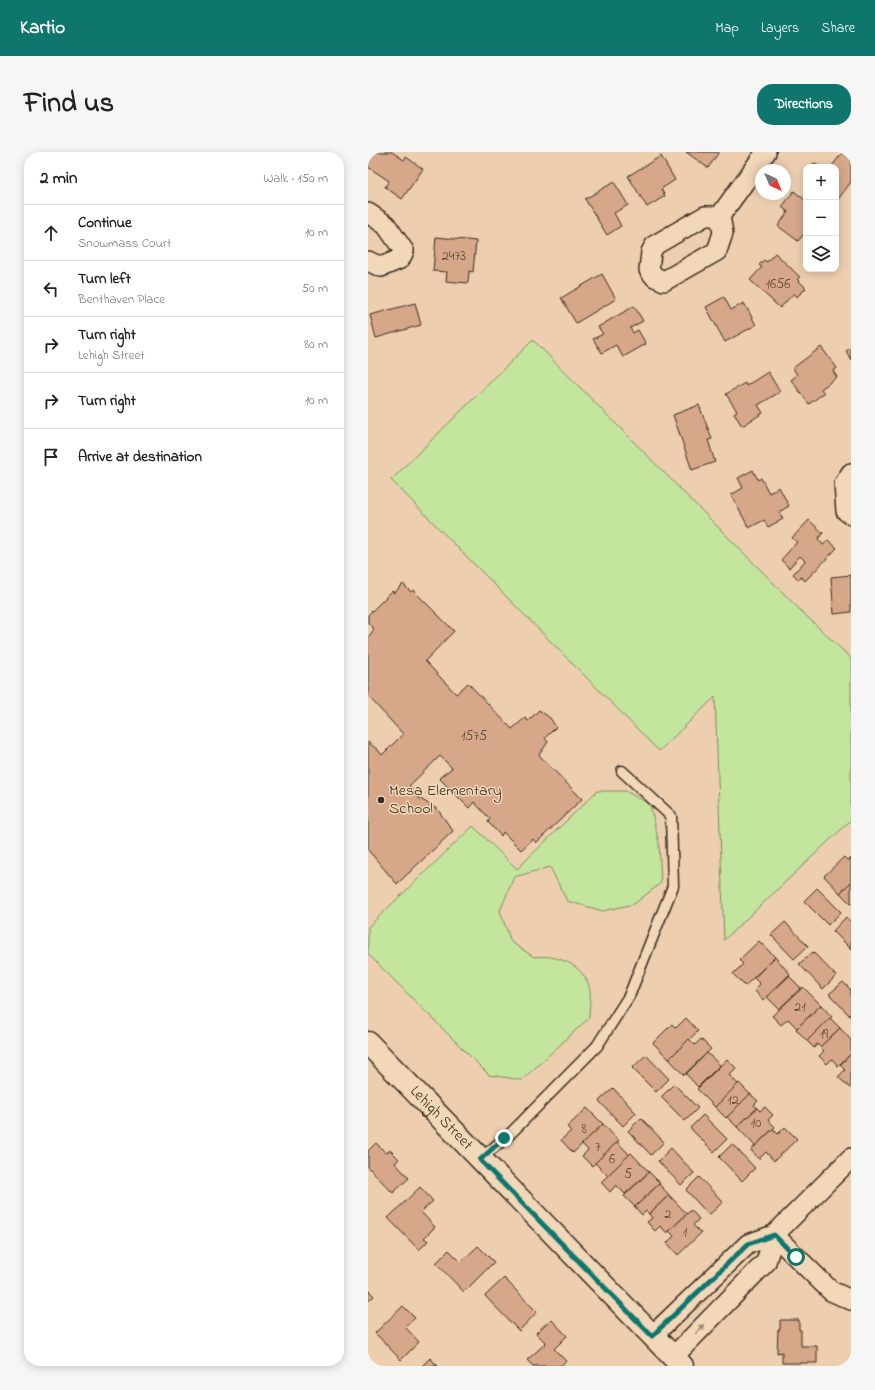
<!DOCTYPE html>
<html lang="en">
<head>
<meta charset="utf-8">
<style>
  body { margin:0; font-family:"Indie Flower",sans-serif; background:#f6f6f6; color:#222 }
  .controls { position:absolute; right:12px; top:12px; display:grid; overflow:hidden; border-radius:8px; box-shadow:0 2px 10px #0003 }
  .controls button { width:36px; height:36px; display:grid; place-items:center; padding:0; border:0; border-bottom:1px solid #e0e0e0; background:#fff; color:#222; font:20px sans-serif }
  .compass { position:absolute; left:387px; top:12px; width:36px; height:36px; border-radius:50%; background:#fff; box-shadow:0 2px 10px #0003; rotate:136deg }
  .stop { position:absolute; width:12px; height:12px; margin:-9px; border:3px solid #0f766e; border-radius:50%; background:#fff }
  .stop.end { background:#0f766e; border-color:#fff; box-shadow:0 1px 4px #0008 }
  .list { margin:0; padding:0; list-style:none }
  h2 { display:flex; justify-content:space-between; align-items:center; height:52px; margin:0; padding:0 16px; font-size:17px }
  h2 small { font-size:13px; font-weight:400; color:#767676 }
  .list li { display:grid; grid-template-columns:26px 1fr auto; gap:12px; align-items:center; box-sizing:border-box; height:56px; padding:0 16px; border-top:1px solid #e0e0e0 }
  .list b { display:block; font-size:15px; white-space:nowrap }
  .list p { margin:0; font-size:13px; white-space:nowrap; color:#767676 }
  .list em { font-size:13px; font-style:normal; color:#767676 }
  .icon { flex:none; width:22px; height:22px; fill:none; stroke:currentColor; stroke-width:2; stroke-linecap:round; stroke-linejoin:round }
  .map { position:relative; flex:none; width:483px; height:1214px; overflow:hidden; border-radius:16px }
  header { display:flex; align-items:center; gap:24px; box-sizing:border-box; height:56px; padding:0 20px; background:#0f766e; color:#fff }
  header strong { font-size:19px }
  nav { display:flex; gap:22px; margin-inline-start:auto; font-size:14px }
  .intro { display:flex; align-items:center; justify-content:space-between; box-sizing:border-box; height:96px; padding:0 24px }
  h1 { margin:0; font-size:28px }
  .button { padding:10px 18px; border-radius:16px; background:#0f766e; color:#fff; font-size:14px; font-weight:700 }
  main { display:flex; gap:24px; padding:0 24px }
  aside { flex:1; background:#fff; border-radius:16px; box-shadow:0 2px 10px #0003 }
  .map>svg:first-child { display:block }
</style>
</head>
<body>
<header>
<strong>Kartio</strong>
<nav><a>Map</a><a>Layers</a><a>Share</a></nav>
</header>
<div class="intro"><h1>Find us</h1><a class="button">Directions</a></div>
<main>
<aside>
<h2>2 min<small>Walk · 150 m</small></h2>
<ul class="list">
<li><svg class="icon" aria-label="ahead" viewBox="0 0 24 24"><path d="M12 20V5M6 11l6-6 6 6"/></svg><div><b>Continue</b><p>Snowmass Court</p></div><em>10 m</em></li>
<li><svg class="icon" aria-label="left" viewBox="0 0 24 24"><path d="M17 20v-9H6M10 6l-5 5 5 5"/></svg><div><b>Turn left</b><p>Benthaven Place</p></div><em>50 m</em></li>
<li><svg class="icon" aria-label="right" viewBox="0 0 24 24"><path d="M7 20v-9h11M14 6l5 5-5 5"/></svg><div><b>Turn right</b><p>Lehigh Street</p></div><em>80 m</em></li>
<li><svg class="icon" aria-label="right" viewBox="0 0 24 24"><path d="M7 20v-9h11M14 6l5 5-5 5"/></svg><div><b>Turn right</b></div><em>10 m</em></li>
<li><svg class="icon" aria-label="arrive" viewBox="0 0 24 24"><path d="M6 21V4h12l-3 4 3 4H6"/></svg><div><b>Arrive at destination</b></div></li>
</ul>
</aside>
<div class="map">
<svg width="483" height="1214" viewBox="0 0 483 1214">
  <rect width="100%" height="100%" fill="#edcfb0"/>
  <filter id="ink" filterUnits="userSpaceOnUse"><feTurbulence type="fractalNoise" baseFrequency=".025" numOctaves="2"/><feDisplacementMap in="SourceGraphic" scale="8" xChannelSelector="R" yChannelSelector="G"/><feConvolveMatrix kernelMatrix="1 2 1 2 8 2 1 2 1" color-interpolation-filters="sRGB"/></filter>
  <g filter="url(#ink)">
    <g fill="#c3e59e" stroke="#7f885e">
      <path d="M 165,188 L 433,459 L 483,506 L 483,668 L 356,788 L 347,545 L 291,599 L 23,328 Z"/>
      <path d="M 229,639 L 257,639 L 282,652 L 291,691 L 293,731 L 266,752 L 235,759 L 199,749 L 182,715 L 146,725 L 132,759 L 143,790 L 166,805 C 188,802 217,812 222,838 C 223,846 221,857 221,866 L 154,928 L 121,923 L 0,802 L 0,775 L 105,674 L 149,717 Z"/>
    </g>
    <g fill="#d6a889" stroke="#3b2a1e">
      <path d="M 7,0 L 24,0 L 36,8 L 38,5 L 55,17 L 34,47 L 17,35 L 21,29 L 0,15 L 0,10 Z"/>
      <path d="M 318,0 L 351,0 L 340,16 Z"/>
      <path d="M 475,0 L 483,0 L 483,30 L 468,50 L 468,15 L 463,15 Z"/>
      <path d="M 293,4 L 307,28 L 293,37 L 297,44 L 279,55 L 260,24 Z"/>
      <path d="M 446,11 L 452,15 L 443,15 Z"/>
      <path d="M 246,30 L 260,53 L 246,61 L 253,74 L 239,83 L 217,47 Z"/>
      <path d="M 426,39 L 438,49 L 438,79 L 430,89 L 410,74 L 420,60 L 414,55 Z"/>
      <path d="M 68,85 L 108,89 L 105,120 L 101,119 L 100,131 L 78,129 L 79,120 L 65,119 Z"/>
      <path d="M 407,101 L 432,125 L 429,127 L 438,136 L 429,145 L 426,141 L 412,156 L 382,128 L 394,115 L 391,113 L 396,108 L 399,110 Z"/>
      <path d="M 234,122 L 248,147 L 208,171 L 193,146 Z"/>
      <path d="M 356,145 L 363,158 L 376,151 L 388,173 L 357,190 L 338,155 Z"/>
      <path d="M 47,151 L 53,173 L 8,186 L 2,163 Z"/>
      <path d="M 266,154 L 275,169 L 262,176 L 265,181 L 270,178 L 278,192 L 255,205 L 248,193 L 234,201 L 225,187 L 235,182 L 230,175 Z"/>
      <path d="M 453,195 L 469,216 L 465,219 L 469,225 L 453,237 L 456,241 L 441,252 L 423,228 L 429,223 L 425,216 Z"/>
      <path d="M 483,196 L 483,208 L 478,199 Z"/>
      <path d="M 400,220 L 412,240 L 390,253 L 395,261 L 374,274 L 366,261 L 369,259 L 358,242 L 377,231 L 378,234 Z"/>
      <path d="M 331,253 L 344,287 L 340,288 L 347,310 L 324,318 L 305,263 Z"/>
      <path d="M 385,318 L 390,328 L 393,326 L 401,341 L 411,335 L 421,354 L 411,360 L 415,367 L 400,375 L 396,368 L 381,376 L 363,343 L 375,336 L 370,326 Z"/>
      <path d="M 441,368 L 455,381 L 450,387 L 455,393 L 460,388 L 469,396 L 437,429 L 433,425 L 431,428 L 425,422 L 437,409 L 432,404 L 421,416 L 413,408 L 429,390 L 424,386 Z"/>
      <path d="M 483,423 L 483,460 L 466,462 L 463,425 Z"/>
      <path d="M 35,432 L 43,440 L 45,438 L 86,479 L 57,509 L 88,542 L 100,531 L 144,577 L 157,566 L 160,569 L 171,558 L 182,566 L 188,575 L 177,586 L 180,590 L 171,603 L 214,647 L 168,691 L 165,687 L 153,698 L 135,680 L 133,684 L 120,670 L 122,667 L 106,650 L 101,656 L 71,626 L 84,616 L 72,604 L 41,634 L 51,646 L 70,658 L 85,679 L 29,732 L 0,698 L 0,590 L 10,598 L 14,603 L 35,582 L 0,544 L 0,486 L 6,477 L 0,471 L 0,463 L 24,439 L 26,441 Z"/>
      <path d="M 476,705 L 480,709 L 483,706 L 483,730 L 472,741 L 456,724 Z"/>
      <path d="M 483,730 L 483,752 L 472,741 Z"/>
      <path d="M 449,736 L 473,760 L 460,773 L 436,749 Z"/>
      <path d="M 478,765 L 483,770 L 483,797 L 465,779 Z"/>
      <path d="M 417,770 L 440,794 L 426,807 L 403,783 Z"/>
      <path d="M 391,789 L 407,805 L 377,834 L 365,822 L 375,812 L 371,808 Z"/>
      <path d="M 445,800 L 468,824 L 455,837 L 431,812 Z"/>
      <path d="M 407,805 L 422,822 L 395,848 L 386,838 L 392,832 L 386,826 Z"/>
      <path d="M 421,824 L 433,836 L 411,857 L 399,845 Z"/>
      <path d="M 475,830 L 483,838 L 483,865 L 461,842 Z"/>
      <path d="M 435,835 L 453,853 L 429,876 L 420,867 L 413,873 L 404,864 Z"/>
      <path d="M 453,853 L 464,865 L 439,889 L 428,877 Z"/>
      <path d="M 318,866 L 330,879 L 301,907 L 285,891 L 304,872 L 308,876 Z"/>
      <path d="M 462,866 L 472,876 L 452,895 L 449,892 L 446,896 L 439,889 Z"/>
      <path d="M 472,876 L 483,888 L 483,902 L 470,914 L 464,907 L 459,912 L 451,904 L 456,899 L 452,895 Z"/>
      <path d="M 321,887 L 327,893 L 333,887 L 343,897 L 316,923 L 301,907 Z"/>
      <path d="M 339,901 L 352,913 L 330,935 L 318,922 Z"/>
      <path d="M 483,902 L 483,935 L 482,936 L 470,925 L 477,918 L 472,913 Z"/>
      <path d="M 278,903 L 301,927 L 288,940 L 264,916 Z"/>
      <path d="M 359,907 L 368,916 L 361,923 L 370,932 L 347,955 L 329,937 Z"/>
      <path d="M 371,931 L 382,942 L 358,966 L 347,955 Z"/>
      <path d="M 306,932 L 330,956 L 317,969 L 293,945 Z"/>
      <path d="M 245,936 L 268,961 L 255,974 L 231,949 Z"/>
      <path d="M 382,942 L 390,949 L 386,953 L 389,956 L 369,975 L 359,965 Z"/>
      <path d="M 397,955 L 405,963 L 400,968 L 407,975 L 387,994 L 369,975 L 389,956 L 392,959 Z"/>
      <path d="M 219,956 L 235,972 L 205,1001 L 193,988 L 203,979 L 199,975 Z"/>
      <path d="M 335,963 L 359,987 L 346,1000 L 322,976 Z"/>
      <path d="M 273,966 L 296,990 L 283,1003 L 260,979 Z"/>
      <path d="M 235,972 L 251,989 L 224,1014 L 214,1004 L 220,998 L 214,992 Z"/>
      <path d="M 417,975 L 429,987 L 406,1009 L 398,1000 L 391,1007 L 383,998 L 405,977 L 410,982 Z"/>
      <path d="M 249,990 L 262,1003 L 240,1024 L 227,1011 Z"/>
      <path d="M 8,991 L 18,1001 L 22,998 L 31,1007 L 27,1011 L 41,1026 L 25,1041 L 0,1015 L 0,999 Z"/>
      <path d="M 364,992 L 387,1016 L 374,1029 L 351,1005 Z"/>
      <path d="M 303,996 L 326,1021 L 313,1033 L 290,1009 Z"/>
      <path d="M 263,1001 L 281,1020 L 257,1042 L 248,1033 L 242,1040 L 233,1030 Z"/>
      <path d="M 281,1020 L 292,1031 L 267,1055 L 256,1044 Z"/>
      <path d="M 331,1025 L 355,1050 L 341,1063 L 318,1038 Z"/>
      <path d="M 291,1032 L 301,1043 L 281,1062 L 278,1059 L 274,1063 L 267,1055 Z"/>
      <path d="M 52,1035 L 65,1049 L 53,1060 L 67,1075 L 56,1086 L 60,1089 L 51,1098 L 20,1066 Z"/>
      <path d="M 301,1043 L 319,1062 L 299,1081 L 292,1074 L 287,1079 L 279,1070 L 284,1066 L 281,1062 Z"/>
      <path d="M 323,1058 L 331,1067 L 325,1073 L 333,1081 L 310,1103 L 299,1091 L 306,1084 L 301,1079 Z"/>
      <path d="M 110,1094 L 126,1110 L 96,1140 L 68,1111 L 81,1098 L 93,1110 Z"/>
      <path d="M 136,1126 L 169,1160 L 151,1179 L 117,1144 Z"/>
      <path d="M 0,1138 L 6,1144 L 0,1149 Z"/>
      <path d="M 35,1154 L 47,1166 L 37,1175 L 51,1190 L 33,1208 L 7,1181 Z"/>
      <path d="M 183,1167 L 199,1184 L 186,1197 L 198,1209 L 192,1214 L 165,1214 L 159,1208 L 178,1191 L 168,1181 Z"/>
      <path d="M 412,1168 L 431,1168 L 431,1178 L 433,1178 L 433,1194 L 449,1194 L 449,1211 L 414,1211 L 414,1200 L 409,1201 L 410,1178 L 412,1178 Z"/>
      <path d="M 62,1206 L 70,1214 L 54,1214 Z"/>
    </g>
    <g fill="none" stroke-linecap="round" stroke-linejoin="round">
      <g stroke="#3b2a1e" stroke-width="13">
        <path id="lane" d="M 111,1008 L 142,982 L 229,894 L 261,844 L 305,734 L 303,664 L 254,619"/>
      </g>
      <g stroke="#3b2a1e" stroke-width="22">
        <g id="street">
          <path d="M 0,61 L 18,73 L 36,99 L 32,107 L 13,115 L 0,109"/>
          <path d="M 352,64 L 337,64 L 287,93 L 283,100 L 281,118 L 287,125 L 296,129 L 349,99 L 355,81 L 352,64 L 398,0"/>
          <path d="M 483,321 L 476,332 L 478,359 L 483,363"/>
          <path d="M 406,1083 L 463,1139 L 483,1148"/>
          <path d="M 284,1184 L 380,1092 L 406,1083 L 483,1006"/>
          <path d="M 305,1205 L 398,1110 L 406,1083"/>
        </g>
      </g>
      <g stroke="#3b2a1e" stroke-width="25">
        <g id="secondary">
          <path id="s1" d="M 0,891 L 314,1214"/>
        </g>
      </g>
      <use href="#lane" stroke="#f2d8b9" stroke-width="10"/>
      <use href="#street" stroke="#f2d8b9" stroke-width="19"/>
      <use href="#secondary" stroke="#f2d8b9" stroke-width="22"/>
    </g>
    <defs><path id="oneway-shaft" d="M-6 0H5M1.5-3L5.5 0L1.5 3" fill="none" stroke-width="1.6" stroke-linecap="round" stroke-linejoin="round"/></defs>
    <use stroke="#96816c" href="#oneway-shaft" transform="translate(332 1177) rotate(-45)"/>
  </g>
  <g fill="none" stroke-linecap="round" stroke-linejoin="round" filter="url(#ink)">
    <path stroke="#0f766e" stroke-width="5" d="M 136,986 L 112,1008 L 284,1184 L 380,1092 L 406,1083 L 428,1105"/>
  </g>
  <circle fill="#3b2a1e" stroke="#f2d8b9" stroke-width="1.5" cx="13" cy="648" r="4"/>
  <g text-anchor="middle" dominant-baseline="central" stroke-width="3" stroke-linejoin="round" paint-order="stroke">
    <g font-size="14" fill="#624a39">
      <text x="86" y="104">2473</text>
      <text x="410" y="132">1656</text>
      <text x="106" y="584">1575</text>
      <text x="432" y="855">21</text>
      <text x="456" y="882">19</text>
      <text x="365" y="948">12</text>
      <text x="388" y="971">10</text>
      <text x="216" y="977">8</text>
      <text x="230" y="995">7</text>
      <text x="244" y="1007">6</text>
      <text x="260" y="1022">5</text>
      <text x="300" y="1062">2</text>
      <text x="317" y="1080">1</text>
    </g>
    <g font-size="16" fill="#3b2a1e" stroke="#f2d8b9" text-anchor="start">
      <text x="21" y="639">Mesa Elementary<tspan x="21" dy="18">School</tspan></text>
    </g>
    <g font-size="16" fill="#3b2a1e" stroke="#f2d8b9">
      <text stroke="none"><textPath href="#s1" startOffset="105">Lehigh Street</textPath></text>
    </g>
  </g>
</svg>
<div class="controls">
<button>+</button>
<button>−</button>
<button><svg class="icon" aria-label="layers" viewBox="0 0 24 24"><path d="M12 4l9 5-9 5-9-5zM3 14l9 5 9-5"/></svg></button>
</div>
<svg class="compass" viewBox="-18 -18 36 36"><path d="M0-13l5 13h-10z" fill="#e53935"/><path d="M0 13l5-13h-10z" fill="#767676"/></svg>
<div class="stop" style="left:428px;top:1105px"></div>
<div class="stop end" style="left:136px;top:986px"></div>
</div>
</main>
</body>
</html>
